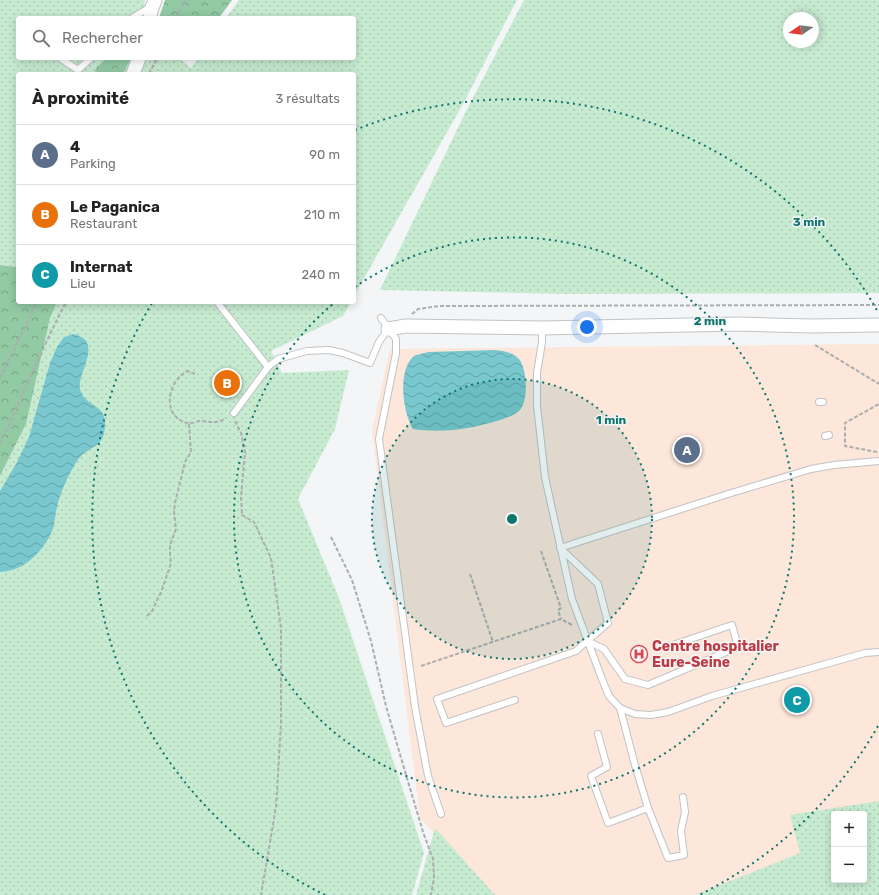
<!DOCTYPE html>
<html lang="fr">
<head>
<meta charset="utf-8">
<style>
  body { margin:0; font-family:Rubik,sans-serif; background:#f6f6f6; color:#222 }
  .controls { position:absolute; right:12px; bottom:12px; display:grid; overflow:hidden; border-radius:4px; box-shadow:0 2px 10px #0003 }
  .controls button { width:36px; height:36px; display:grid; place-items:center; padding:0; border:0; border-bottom:1px solid #e0e0e0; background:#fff; color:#222; font:20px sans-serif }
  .compass { position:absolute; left:783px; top:12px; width:36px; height:36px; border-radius:50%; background:#fff; box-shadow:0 2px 10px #0003; rotate:257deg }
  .you { position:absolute; left:587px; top:327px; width:14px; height:14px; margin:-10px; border:3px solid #fff; border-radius:50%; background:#1a73e8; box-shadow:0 0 0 6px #1a73e833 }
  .badge { display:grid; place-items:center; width:26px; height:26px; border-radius:50%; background:#7c3aed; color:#fff; font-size:13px; font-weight:700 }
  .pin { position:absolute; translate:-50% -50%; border:2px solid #fff; box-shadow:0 1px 4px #0006 }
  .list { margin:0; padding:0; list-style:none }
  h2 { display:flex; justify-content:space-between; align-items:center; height:52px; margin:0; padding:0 16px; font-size:17px }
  h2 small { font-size:13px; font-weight:400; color:#767676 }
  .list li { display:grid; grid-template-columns:26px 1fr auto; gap:12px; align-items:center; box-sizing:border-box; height:60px; padding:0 16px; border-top:1px solid #e0e0e0 }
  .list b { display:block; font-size:15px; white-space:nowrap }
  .list p { margin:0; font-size:13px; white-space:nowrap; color:#767676 }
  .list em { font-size:13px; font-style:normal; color:#767676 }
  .icon { flex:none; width:22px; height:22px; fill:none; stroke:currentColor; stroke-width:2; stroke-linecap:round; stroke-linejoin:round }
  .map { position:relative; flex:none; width:879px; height:895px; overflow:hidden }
  .search { position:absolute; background:#fff; box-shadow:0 2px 10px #0003; left:16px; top:16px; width:340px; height:44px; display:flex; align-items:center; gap:10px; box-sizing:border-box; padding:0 14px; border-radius:4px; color:#767676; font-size:15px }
  .panel { position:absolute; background:#fff; box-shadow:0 2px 10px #0003; left:16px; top:72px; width:340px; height:232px; border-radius:4px }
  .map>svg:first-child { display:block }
</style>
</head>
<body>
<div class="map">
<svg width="879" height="895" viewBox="0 0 879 895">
  <defs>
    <pattern id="grass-dots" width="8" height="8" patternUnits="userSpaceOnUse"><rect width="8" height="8" fill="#c7ebd1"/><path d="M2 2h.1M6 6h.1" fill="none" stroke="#abcab4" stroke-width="1.8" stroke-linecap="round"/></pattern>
    <pattern id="forest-crowns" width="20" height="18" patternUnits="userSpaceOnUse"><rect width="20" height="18" fill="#92caa4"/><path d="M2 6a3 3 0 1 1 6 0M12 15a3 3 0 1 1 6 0" fill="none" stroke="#78a486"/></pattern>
    <pattern id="water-waves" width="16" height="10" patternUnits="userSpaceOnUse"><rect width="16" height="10" fill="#79c8cf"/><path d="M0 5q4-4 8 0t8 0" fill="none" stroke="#64a3a8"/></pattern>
  </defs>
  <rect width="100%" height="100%" fill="#f3f5f7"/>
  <path fill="#fde6da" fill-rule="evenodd" d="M 879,344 L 879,895 L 490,895 L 420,818 L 372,430 L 390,349 ZM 834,814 L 864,814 L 864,880 L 834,880 Z"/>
  <g fill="url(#grass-dots)" fill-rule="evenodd">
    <path d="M 0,0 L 145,0 L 144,18 L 18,18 L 18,58 L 179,58 L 191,68 L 198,58 L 354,58 L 354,18 L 226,18 L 239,0 L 517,0 L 463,104 L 354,296 L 354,74 L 18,74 L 18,262 L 15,267 L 0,265 Z"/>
    <path d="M 524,0 L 879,0 L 879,293 L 568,294 L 380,290 L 466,111 ZM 789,18 L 813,18 L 813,42 L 789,42 Z"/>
    <path d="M 57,302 L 351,302 L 343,316 L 271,351 L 282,373 L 349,370 L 335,429 L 298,499 L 339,598 L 424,853 L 412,895 L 0,895 L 0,476 L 26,424 L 50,318 Z"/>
    <path d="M 879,801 L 879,895 L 695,895 L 800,853 L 790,815 ZM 834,814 L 864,814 L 864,880 L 834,880 Z"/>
    <path d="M 435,828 L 495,895 L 416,895 Z"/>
  </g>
  <g fill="url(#forest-crowns)">
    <path d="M 165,0 L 232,0 L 219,18 L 159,18 Z"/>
    <path d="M 107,58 L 131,58 L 123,74 L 94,74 L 97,67 Z"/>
    <path d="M 18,262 L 18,302 L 57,302 L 50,318 L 26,424 L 0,476 L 0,265 L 15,267 Z"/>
  </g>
  <g fill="url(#water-waves)">
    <path d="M 74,334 C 105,342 76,374 80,389 C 86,410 111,402 104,433 C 102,444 94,446 86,452 C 81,455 77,460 74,466 C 67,478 60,493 57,507 C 55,515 55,524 52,531 C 43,552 24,571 0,572 L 0,491 L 16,464 L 29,437 L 50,363 L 57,347 L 64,337 Z"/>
    <path d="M 495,350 C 504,351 511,352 518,358 C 527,366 529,400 520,410 C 511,420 467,429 453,430 C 440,431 426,431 413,429 C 403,413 398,375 411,359 C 415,354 422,354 428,352 Z"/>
  </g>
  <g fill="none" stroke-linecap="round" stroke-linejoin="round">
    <g stroke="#c2c3c5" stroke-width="8">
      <g id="service">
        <path d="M 132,18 L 152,6"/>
        <path d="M 60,58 L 78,70 L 91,58"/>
        <path d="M 217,302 L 268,367"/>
        <path d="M 381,318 L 396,339 L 396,353 L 379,439 L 415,707 L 428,776 L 441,814"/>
        <path d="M 542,328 L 542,342 L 537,373 L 537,406 L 545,477 L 572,599 L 602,679 L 609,696 L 620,708 L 635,714 L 651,715 L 668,712 L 712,696 L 865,653 L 879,652"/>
        <path d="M 819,402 L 823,402"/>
        <path d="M 234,413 L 268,367 L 278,359 L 307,351 L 329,350 L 343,353 L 370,363 L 379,342 L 388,329"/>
        <path d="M 825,436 L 829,435"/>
        <path d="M 587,641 L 608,623 L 598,584 L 560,548 L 728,494 L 811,469 L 834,465 L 879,461"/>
        <path d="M 515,700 L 446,723 L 437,699 L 576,651 L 587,641 L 604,649 L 625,679 L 648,685 L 738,647 L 732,625 L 667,647"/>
        <path d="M 620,708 L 635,765 L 648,808 L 668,858 L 684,855 L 681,831 L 685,812 L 683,797"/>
        <path d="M 598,734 L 607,767 L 591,776 L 608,823 L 648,808"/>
      </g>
    </g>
    <g stroke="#c2c3c5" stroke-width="15">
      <g id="minor">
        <path d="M 150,18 L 151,11 L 155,0"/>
        <path d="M 133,74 L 139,58"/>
        <path d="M 388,329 L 406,326 L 542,328 L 738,324 L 811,326 L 879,325"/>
      </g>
    </g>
    <g stroke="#acadaf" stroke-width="2" stroke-dasharray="4 2" stroke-linecap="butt">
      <path d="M 176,18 L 185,0"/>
      <path d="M 149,74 L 157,58"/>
      <path d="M 412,314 L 418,309 L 439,306 L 879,305"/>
      <path d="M 815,345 L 879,384"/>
      <path d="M 195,374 L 188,371 C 167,381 161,416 187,423 C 191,424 195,422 199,421 C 212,421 214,425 226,418"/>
      <path d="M 0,378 L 37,302"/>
      <path d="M 235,421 L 241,433 L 245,452 L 241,497 L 242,515 L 254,522 L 271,558 L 281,628 L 281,724 L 276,807 L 261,895"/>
      <path d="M 0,443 C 23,396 42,348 66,302"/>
      <path d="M 877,452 L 845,446 L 845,423 L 879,404"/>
      <path d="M 331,537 L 352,580 L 371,641 L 386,706 L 399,751 L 423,832 L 433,859 L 434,877 L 431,895"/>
      <path d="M 541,551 L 561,608 L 558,610 L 561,619"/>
      <path d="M 470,574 L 493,642"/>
      <path d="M 147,616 L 152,611 L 162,590 L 171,563 L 170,554 L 170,545 L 176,529 L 174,511 L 175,503 L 185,462 L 191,452 L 189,424"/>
      <path d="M 421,666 L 561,619 L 572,625"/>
    </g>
    <use href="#service" stroke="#fff" stroke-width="6"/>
    <use href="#minor" stroke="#fff" stroke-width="13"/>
  </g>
  <circle cx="512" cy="519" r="140" fill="#0f766e" fill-opacity=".12"/>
  <g fill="none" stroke="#0f766e" stroke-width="2" stroke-dasharray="2 4">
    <circle cx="512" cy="519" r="140"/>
    <path d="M355 287A280 280 0 1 1 334 303"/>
    <path d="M878 726A420 420 0 0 1 699 895M325 895A420 420 0 0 1 152 303M355 130A420 420 0 0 1 878 312"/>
  </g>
  <defs>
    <g id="hospital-ring" transform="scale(0.9)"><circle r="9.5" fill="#f3f5f7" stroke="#e0444e" stroke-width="1.5"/><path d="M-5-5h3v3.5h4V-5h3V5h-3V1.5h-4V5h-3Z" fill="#e0444e"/></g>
  </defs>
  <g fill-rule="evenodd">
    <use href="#hospital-ring" x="639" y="654"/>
  </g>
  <g text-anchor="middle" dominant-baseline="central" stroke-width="3" stroke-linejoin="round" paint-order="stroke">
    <g font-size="14" font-weight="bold" fill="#be3a42" stroke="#f3f5f7" text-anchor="start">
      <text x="652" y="646">Centre hospitalier<tspan x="652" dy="16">Eure-Seine</tspan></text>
    </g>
  </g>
  <circle cx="512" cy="519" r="6" fill="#0f766e" stroke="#f3f5f7" stroke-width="2"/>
  <g font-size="12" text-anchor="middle" font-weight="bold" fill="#0f766e" stroke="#f3f5f7" stroke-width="3" stroke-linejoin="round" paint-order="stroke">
    <text x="809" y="226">3 min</text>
    <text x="710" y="325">2 min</text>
    <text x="611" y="424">1 min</text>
  </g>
</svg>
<div class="controls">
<button>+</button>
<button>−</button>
</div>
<svg class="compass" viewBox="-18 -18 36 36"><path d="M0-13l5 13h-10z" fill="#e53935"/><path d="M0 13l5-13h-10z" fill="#767676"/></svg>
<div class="you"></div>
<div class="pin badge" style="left:687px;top:450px;background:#5c6f8a">A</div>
<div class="pin badge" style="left:227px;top:383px;background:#e8710a">B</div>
<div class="pin badge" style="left:797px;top:700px;background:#0f9aa8">C</div>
<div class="search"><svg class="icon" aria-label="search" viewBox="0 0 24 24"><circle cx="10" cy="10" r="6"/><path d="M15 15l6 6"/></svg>Rechercher</div>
<section class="panel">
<h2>À proximité<small>3 résultats</small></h2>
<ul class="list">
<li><span class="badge" style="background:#5c6f8a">A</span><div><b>4</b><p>Parking</p></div><em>90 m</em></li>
<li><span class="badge" style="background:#e8710a">B</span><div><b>Le Paganica</b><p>Restaurant</p></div><em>210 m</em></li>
<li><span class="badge" style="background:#0f9aa8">C</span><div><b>Internat</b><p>Lieu</p></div><em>240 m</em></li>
</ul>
</section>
</div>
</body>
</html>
